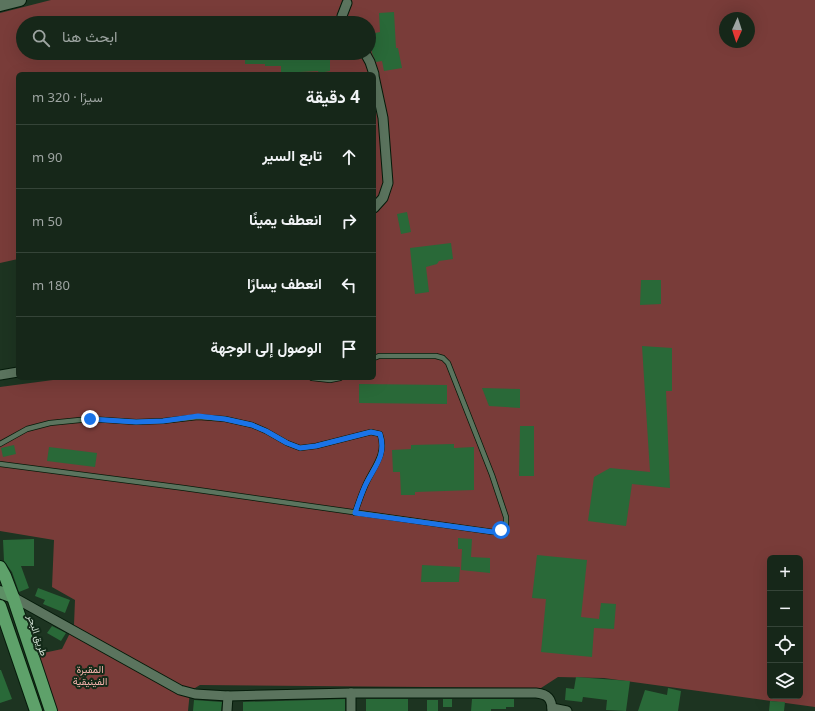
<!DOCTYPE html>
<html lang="ar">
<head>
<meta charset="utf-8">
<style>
  body { margin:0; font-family:"Noto Sans",Vazirmatn,sans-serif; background:#233326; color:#f1f3f6; direction:rtl }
  .controls { position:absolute; right:12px; bottom:12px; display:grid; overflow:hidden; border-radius:6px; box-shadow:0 4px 16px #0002 }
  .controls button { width:36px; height:36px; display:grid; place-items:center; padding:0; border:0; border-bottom:1px solid #354438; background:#162719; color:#f1f3f6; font:20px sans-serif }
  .compass { position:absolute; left:719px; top:12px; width:36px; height:36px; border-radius:50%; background:#162719; box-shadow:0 4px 16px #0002; rotate:183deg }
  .stop { position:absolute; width:12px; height:12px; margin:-9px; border:3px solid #1a73e8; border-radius:50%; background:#fff }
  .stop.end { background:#1a73e8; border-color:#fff; box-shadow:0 1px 4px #0008 }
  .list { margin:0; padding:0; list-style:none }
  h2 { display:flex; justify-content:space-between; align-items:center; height:52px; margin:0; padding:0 16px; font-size:17px }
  h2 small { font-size:13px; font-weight:400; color:#9ea5a2 }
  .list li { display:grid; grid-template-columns:26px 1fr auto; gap:12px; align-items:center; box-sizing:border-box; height:64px; padding:0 16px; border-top:1px solid #354438 }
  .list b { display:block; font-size:15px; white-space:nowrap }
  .list em { font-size:13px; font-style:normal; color:#9ea5a2 }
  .icon { flex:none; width:22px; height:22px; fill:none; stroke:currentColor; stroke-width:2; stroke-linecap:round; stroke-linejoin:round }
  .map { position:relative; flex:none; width:815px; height:711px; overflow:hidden; direction:ltr }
  .search { position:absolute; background:#162719; box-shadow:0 4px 16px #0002; left:16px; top:16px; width:360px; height:44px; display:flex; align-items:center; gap:10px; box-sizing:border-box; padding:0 14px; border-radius:22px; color:#9ea5a2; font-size:15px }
  .panel { position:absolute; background:#162719; box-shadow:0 4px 16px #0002; left:16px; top:72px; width:360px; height:308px; border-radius:6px; direction:rtl }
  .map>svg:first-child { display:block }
</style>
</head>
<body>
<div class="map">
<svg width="815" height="711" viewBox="0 0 815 711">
  <rect width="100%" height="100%" fill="#1d3421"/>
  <path fill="#793c39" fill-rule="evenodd" d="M 51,0 L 815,0 L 815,707 L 604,678 L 558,677 L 541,688 L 200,685 L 190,691 L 188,711 L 55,711 L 34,655 L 62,649 L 74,625 L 75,600 L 52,587 L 54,540 L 0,531 L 0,387 L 68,378 L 374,378 L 374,74 L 18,74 L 18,259 L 0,263 L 0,13 ZM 725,18 L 749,18 L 749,42 L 725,42 ZM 23,23 L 369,23 L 369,53 L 23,53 ZM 770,558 L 800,558 L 800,696 L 770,696 Z"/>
  <g fill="#296938">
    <path d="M 394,12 L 396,48 L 398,48 L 402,68 L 384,71 L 382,61 L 376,62 L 372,53 L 370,34 L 380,32 L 379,13 Z"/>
    <path d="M 245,53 L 278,53 L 278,55 L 314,53 L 314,58 L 330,56 L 330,71 L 319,73 L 318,71 L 281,73 L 281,66 L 265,66 L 265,64 L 245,64 Z"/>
    <path d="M 407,212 L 411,232 L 401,234 L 397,214 Z"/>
    <path d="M 451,243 L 453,259 L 439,261 L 437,264 L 426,267 L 429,292 L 415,294 L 410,248 Z"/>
    <path d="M 641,280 L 661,280 L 661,304 L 640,305 Z"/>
    <path d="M 642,346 L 672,348 L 672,391 L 666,391 L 670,488 L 632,484 L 626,526 L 588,521 L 594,477 L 610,468 L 650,472 Z"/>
    <path d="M 359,384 L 447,385 L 447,404 L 359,403 Z"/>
    <path d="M 482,388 L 520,389 L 520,408 L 489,406 Z"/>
    <path d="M 520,426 L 534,426 L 534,476 L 519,476 Z"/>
    <path d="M 454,444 L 454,448 L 474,447 L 474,490 L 415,492 L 415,495 L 401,495 L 400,472 L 393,472 L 392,450 L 411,449 L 411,445 Z"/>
    <path d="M 14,445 L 16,454 L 3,457 L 1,448 Z"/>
    <path d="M 49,447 L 97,453 L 95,467 L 47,461 Z"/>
    <path d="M 458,538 L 472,539 L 471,557 L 490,558 L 490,573 L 461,570 L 462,549 L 458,549 Z"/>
    <path d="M 34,539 L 34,566 L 21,566 L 29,588 L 19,592 L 12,572 L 4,561 L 3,540 Z"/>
    <path d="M 537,555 L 587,560 L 581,617 L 599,619 L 601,603 L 616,604 L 614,629 L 594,628 L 592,657 L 541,652 L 546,599 L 532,598 Z"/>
    <path d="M 422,565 L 460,567 L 459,582 L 421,582 Z"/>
    <path d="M 38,588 L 70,600 L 65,613 L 43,604 L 45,600 L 35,596 Z"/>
    <path d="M 52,626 L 66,633 L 61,641 L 47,633 Z"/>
    <path d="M 0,670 L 1,670 L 12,699 L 0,703 Z"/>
    <path d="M 576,677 L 630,681 L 626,711 L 606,710 L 607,700 L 583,697 L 582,702 L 565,700 L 566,688 L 574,689 Z"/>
    <path d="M 668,688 L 681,691 L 678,711 L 638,711 L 645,690 L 667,695 Z"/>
    <path d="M 345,699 L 345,711 L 243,711 L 243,702 Z"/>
    <rect x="366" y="699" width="42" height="12"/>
    <rect x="443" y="699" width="9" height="8"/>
    <path d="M 472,699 L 514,699 L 514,707 L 506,707 L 506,709 L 491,709 L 491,711 L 471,711 Z"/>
    <path d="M 194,700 L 222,702 L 221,711 L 193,711 Z"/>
    <rect x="427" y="700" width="11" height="11"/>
    <path d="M 770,701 L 785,702 L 784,711 L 769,711 Z"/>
  </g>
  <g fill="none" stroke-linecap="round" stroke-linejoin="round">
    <g stroke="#051b0a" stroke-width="6">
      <g id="lane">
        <path d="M 312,378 L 330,380 L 340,378"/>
        <path d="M 0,444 L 27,429 L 50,423 L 90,419 L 136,422 L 163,421 L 198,417 L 225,419 L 252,425 L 266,431 L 287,443 L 300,448 L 316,446 L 371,432 L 380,434 C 387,455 373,467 365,486 C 361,495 358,504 355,513"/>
        <path d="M 0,464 L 184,488 L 493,532 L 501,530 L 506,526 L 506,517 L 492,475 L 448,363 L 443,358 L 436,356 L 379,356 L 374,358"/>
      </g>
    </g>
    <g stroke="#051b0a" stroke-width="11">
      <g id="street">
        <path d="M 343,23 L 342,16 L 347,3"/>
        <path d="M 365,53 L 370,62 L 374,74"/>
        <path d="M 374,76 L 383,118 L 388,183 L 383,198 L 374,208"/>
        <path d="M 0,375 L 18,372"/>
        <path d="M 13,597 L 180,690 L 195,694 L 228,696 L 351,693 L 536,693 C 548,694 552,699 552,711"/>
        <path d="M 351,693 L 351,711"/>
        <path d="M 552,708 L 567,711"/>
        <path d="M 227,711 L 228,696"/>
      </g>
    </g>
    <g stroke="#051b0a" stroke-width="14">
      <path id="secondary" d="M 0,5 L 20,0"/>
    </g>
    <g stroke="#051b0a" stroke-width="14">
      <path id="primary" d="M 0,592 L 13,597"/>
    </g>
    <g stroke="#051b0a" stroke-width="14">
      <g id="highway">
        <path d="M 0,567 L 5,576 L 13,597 L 51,711"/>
        <path d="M 0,606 L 36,711"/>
      </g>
    </g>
    <use href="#lane" stroke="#5b745e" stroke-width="4.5"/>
    <use href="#street" stroke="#5b745e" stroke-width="9"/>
    <use href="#secondary" stroke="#5b745e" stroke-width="12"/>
    <use href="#primary" stroke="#5d8f65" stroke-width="12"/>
    <use href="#highway" stroke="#5ea16a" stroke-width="12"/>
  </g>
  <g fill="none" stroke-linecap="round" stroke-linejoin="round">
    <path stroke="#1a73e8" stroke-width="5" d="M 90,419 L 136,422 L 163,421 L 198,416 L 225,419 L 252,425 L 266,431 L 287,443 L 300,448 L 316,446 L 371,432 L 380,434 C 387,456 374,467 365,486 C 361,495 358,504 355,513 L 493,532 L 501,530"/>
  </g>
  <g text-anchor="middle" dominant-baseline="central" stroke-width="4" stroke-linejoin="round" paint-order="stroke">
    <g font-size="10" fill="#cddace" stroke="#132a18">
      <text transform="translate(38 635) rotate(71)">طريق البحر</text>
    </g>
    <g font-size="10" fill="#f8b5af" stroke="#132a18">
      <text x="90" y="669">المقبرة<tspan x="90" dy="12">الفينيقية</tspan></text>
    </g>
  </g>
</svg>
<div class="controls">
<button>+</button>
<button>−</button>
<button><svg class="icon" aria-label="locate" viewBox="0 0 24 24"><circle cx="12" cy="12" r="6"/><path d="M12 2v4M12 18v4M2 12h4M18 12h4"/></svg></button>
<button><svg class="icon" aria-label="layers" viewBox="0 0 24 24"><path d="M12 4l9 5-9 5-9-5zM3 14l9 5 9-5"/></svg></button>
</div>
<svg class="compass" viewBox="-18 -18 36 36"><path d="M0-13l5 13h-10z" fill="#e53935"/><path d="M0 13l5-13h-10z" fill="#9ea5a2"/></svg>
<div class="stop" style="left:501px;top:530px"></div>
<div class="stop end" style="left:90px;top:419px"></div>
<div class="search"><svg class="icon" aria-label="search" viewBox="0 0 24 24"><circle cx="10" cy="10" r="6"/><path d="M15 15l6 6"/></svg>ابحث هنا</div>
<section class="panel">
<h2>4 دقيقة<small>سيرًا · 320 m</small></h2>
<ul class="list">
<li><svg class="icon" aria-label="ahead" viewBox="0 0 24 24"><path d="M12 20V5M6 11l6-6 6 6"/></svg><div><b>تابع السير</b></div><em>90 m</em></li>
<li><svg class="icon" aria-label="right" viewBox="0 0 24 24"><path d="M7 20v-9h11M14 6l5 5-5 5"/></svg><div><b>انعطف يمينًا</b></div><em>50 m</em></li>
<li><svg class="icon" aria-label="left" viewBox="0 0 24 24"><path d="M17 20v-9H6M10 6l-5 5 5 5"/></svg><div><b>انعطف يسارًا</b></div><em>180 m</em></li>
<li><svg class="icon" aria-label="arrive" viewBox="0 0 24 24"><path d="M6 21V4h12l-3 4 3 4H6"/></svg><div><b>الوصول إلى الوجهة</b></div></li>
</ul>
</section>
</div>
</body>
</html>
